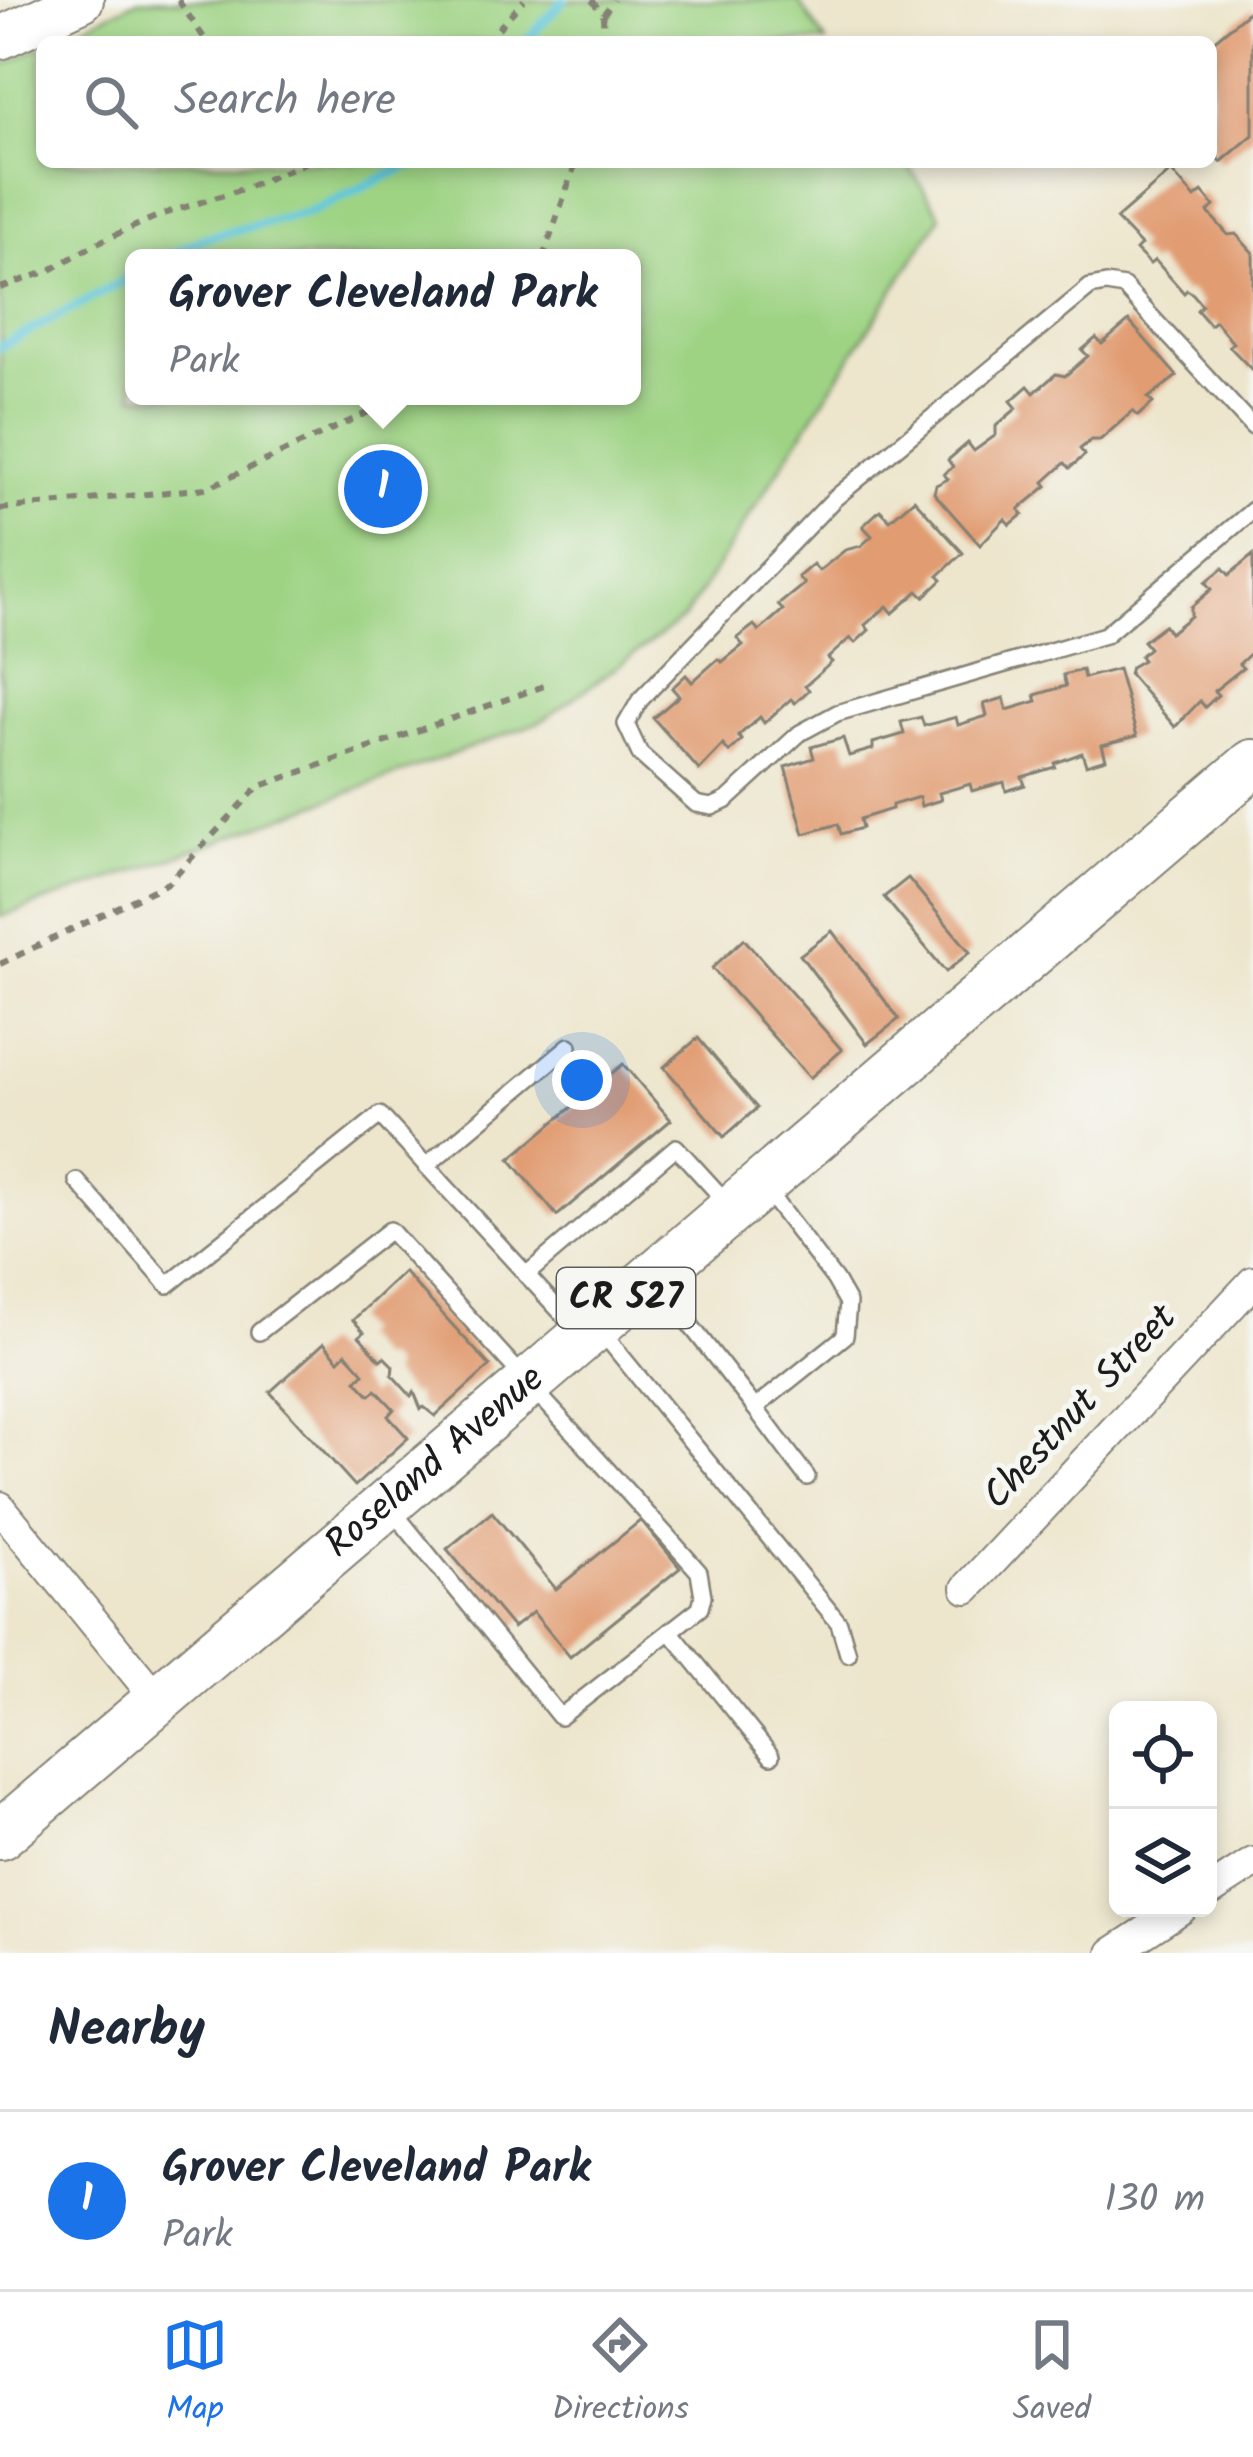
<!DOCTYPE html>
<html lang="en">
<head>
<meta charset="utf-8">
<style>
  body { margin:0; font-family:Kalam,sans-serif; background:#f2f2f3; color:#1f2937 }
  .controls { position:absolute; right:36px; bottom:36px; display:grid; overflow:hidden; border-radius:18px; box-shadow:0 6px 18px #0003 }
  .controls button { width:108px; height:108px; display:grid; place-items:center; padding:0; border:0; border-bottom:3px solid #e0e1e3; background:#fff; color:#1f2937; font:60px sans-serif }
  .you { position:absolute; left:582px; top:1080px; width:42px; height:42px; margin:-30px; border:9px solid #fff; border-radius:50%; background:#1a73e8; box-shadow:0 0 0 18px #1a73e833 }
  .badge { display:grid; place-items:center; width:78px; height:78px; border-radius:50%; background:#1a73e8; color:#fff; font-size:39px; font-weight:700 }
  .pin { position:absolute; translate:-50% -50%; border:6px solid #fff; box-shadow:0 3px 12px #0006 }
  .popup { position:absolute; left:125px; top:249px; width:516px; height:156px; box-sizing:border-box; display:grid; place-content:center; border-radius:18px; background:#fff; filter:drop-shadow(0 3px 9px #0005); font-size:39px; white-space:nowrap; color:#747a83 }
  .popup b { font-size:45px; color:#1f2937 }
  .popup::after { content:''; position:absolute; left:50%; top:100%; margin-left:-24px; border:24px solid transparent; border-top-color:#fff }
  .list { margin:0; padding:0; list-style:none }
  h2 { display:flex; justify-content:space-between; align-items:center; height:156px; margin:0; padding:0 48px; font-size:51px }
  h2 small { font-size:39px; font-weight:400; color:#747a83 }
  .list li { display:grid; grid-template-columns:78px 1fr auto; gap:36px; align-items:center; box-sizing:border-box; height:180px; padding:0 48px; border-top:3px solid #e0e1e3 }
  .list b { display:block; font-size:45px; white-space:nowrap }
  .list p { margin:0; font-size:39px; white-space:nowrap; color:#747a83 }
  .list em { font-size:39px; font-style:normal; color:#747a83 }
  .icon { flex:none; width:66px; height:66px; fill:none; stroke:currentColor; stroke-width:2; stroke-linecap:round; stroke-linejoin:round }
  .map { position:relative; flex:none; width:1253px; height:1953px; overflow:hidden }
  .search { position:absolute; background:#fff; box-shadow:0 6px 18px #0003; left:36px; right:36px; top:36px; height:132px; display:flex; align-items:center; gap:30px; box-sizing:border-box; padding:0 42px; border-radius:18px; color:#747a83; font-size:45px }
  .sheet { height:336px; background:#fff }
  nav { display:flex; justify-content:space-around; align-items:center; box-sizing:border-box; height:168px; border-top:3px solid #e0e1e3; background:#fff; font-size:33px; color:#747a83 }
  nav a { display:grid; justify-items:center; gap:6px }
  nav .on { color:#1a73e8 }
  .map>svg:first-child { display:block }
</style>
</head>
<body>
<div class="map">
<svg width="1253" height="1953" viewBox="0 0 1253 1953">
  <rect width="100%" height="100%" fill="#f6f6f2"/>
  <filter id="ink" filterUnits="userSpaceOnUse"><feTurbulence type="fractalNoise" baseFrequency=".00833" numOctaves="2"/><feDisplacementMap in="SourceGraphic" scale="24" xChannelSelector="R" yChannelSelector="G"/><feConvolveMatrix kernelMatrix="1 2 1 2 8 2 1 2 1" color-interpolation-filters="sRGB"/></filter>
  <filter id="wash" filterUnits="userSpaceOnUse"><feTurbulence type="fractalNoise" baseFrequency=".004" numOctaves="4" result="noise"/><feDisplacementMap in="SourceGraphic" scale="48" xChannelSelector="R" yChannelSelector="G"/><feGaussianBlur stdDeviation="2.7" result="paint"/><feColorMatrix in="noise" values="0 0 0 0 0 0 0 0 0 0 0 0 0 0 0 0 0 1.4 0 .05"/><feComposite in="paint" operator="in"/></filter>
  <g filter="url(#wash)">
    <rect width="100%" height="100%" fill="#ede6cd"/>
    <g fill="#9ed384" stroke="#5d7850" stroke-width="3" fill-rule="evenodd">
      <path d="M 138,0 L 798,0 L 826,42 L 51,42 Z"/>
      <path d="M 42,46 L 42,162 L 906,162 L 941,216 L 684,618 L 542,721 L 148,867 L 0,917 L 0,67 ZM 134,258 L 632,258 L 632,396 L 134,396 Z"/>
    </g>
    <g fill="none" stroke-linecap="round" stroke-linejoin="round">
      <g stroke="#60c7dc" stroke-width="9">
        <path d="M 525,42 L 564,0"/>
        <path d="M 166,258 L 204,238 L 310,212 L 417,162"/>
        <path d="M 0,347 L 134,275"/>
      </g>
    </g>
    <g id="blocks">
      <g fill="#e19c72">
        <path d="M 1253,8 L 1253,135 L 1221,162 L 1211,149 L 1211,43 Z"/>
        <path d="M 1171,171 L 1195,198 L 1202,192 L 1214,206 L 1208,212 L 1228,235 L 1236,234 L 1253,253 L 1253,371 L 1229,346 L 1233,343 L 1215,321 L 1210,325 L 1197,310 L 1202,305 L 1193,294 L 1187,290 L 1184,293 L 1155,260 L 1150,264 L 1136,250 L 1141,245 L 1116,219 Z"/>
        <path d="M 1129,321 L 1177,376 L 1148,398 L 1153,403 L 1138,416 L 1133,411 L 1100,440 L 1091,440 L 1080,449 L 1085,455 L 1070,468 L 1065,463 L 1044,482 L 1047,486 L 1019,509 L 1023,514 L 1010,525 L 1005,519 L 980,545 L 934,493 L 936,485 L 948,479 L 944,474 L 953,467 L 948,460 L 968,443 L 974,451 L 996,435 L 996,426 L 1017,408 L 1011,401 L 1028,386 L 1034,393 L 1056,374 L 1065,376 L 1088,356 L 1082,350 L 1096,338 L 1102,344 Z"/>
        <path d="M 914,499 L 963,553 L 938,576 L 942,580 L 924,597 L 918,591 L 893,613 L 887,606 L 865,625 L 869,630 L 855,643 L 850,638 L 828,658 L 832,662 L 805,686 L 809,690 L 795,703 L 791,699 L 764,723 L 760,717 L 738,736 L 742,740 L 729,752 L 723,745 L 699,770 L 653,718 L 679,696 L 672,688 L 686,675 L 692,682 L 718,659 L 722,662 L 743,645 L 737,638 L 754,625 L 759,631 L 783,610 L 778,605 L 804,584 L 798,577 L 813,564 L 819,571 L 845,550 L 861,546 L 872,536 L 863,526 L 880,510 L 890,520 Z"/>
        <path d="M 1253,555 L 1253,651 L 1239,664 L 1243,668 L 1214,691 L 1218,695 L 1205,707 L 1200,701 L 1175,727 L 1129,674 L 1131,667 L 1143,660 L 1140,656 L 1149,648 L 1143,641 L 1164,625 L 1170,633 L 1191,616 L 1191,607 L 1212,589 L 1206,582 L 1223,568 L 1229,575 Z"/>
        <path d="M 1118,669 L 1137,736 L 1102,745 L 1106,759 L 1086,765 L 1082,753 L 1055,763 L 1055,767 L 1022,777 L 1025,785 L 1006,791 L 1004,782 L 972,791 L 970,784 L 939,793 L 941,800 L 921,806 L 919,797 L 892,805 L 892,809 L 860,819 L 862,828 L 841,834 L 838,824 L 804,834 L 785,767 L 814,758 L 811,747 L 843,738 L 849,756 L 873,749 L 873,743 L 904,734 L 901,722 L 921,717 L 924,726 L 956,717 L 958,725 L 987,716 L 984,704 L 1004,698 L 1007,710 L 1037,701 L 1035,695 L 1066,686 L 1063,675 L 1082,670 L 1084,678 Z"/>
        <path d="M 908,878 L 970,952 L 946,972 L 884,897 Z"/>
        <path d="M 832,931 L 899,1019 L 867,1044 L 800,955 Z"/>
        <path d="M 744,939 L 842,1050 L 810,1078 L 712,968 Z"/>
        <path d="M 698,1038 L 757,1108 L 724,1137 L 664,1067 Z"/>
        <path d="M 623,1064 L 671,1120 L 557,1216 L 510,1159 Z"/>
        <path d="M 404,1272 L 490,1366 L 435,1416 L 424,1407 L 421,1409 L 414,1392 L 411,1396 L 392,1375 L 393,1366 L 384,1357 L 380,1360 L 359,1336 L 364,1332 L 353,1320 Z"/>
        <path d="M 324,1343 L 339,1360 L 346,1353 L 364,1373 L 356,1380 L 370,1395 L 376,1390 L 394,1409 L 388,1416 L 408,1438 L 355,1486 L 270,1392 Z"/>
        <path d="M 492,1512 L 556,1589 L 641,1520 L 680,1568 L 570,1657 L 533,1612 L 513,1628 L 447,1549 Z"/>
      </g>
    </g>
  </g>
  <g filter="url(#ink)">
    <use href="#blocks" fill-opacity="0" stroke="#848174" stroke-width="3"/>
    <g fill="none" stroke-linecap="round" stroke-linejoin="round">
      <g stroke="#848174" stroke-width="20">
        <g id="lane">
          <path d="M 1253,427 L 1124,287 L 1106,284 L 1090,287 L 834,499 L 640,700 L 626,724 L 640,754 L 696,804 L 712,807 L 727,800 L 800,733 L 837,713 L 1105,635 L 1253,510"/>
          <path d="M 426,1166 L 569,1046"/>
          <path d="M 77,1181 L 168,1285 L 380,1115 L 580,1333"/>
          <path d="M 526,1275 L 676,1147 L 727,1203"/>
          <path d="M 656,1281 L 755,1408 L 845,1336 L 848,1303 L 835,1280 L 766,1190"/>
          <path d="M 601,1331 L 839,1623 L 848,1654"/>
          <path d="M 259,1332 L 390,1230 C 492,1345 597,1456 699,1572 L 703,1596 L 700,1608 L 560,1717 L 393,1511"/>
          <path d="M 755,1408 L 807,1477"/>
          <path d="M 670,1631 L 771,1756"/>
        </g>
      </g>
      <g stroke="#848174" stroke-width="34">
        <g id="street">
          <path d="M 0,1507 L 156,1698"/>
          <path d="M 967,1588 L 1253,1282"/>
          <path d="M 1208,1892 L 1253,1863"/>
          <path d="M 1113,1953 L 1182,1908"/>
        </g>
      </g>
      <g stroke="#848174" stroke-width="46">
        <path id="secondary" d="M 0,38 L 82,0"/>
      </g>
      <g stroke="#848174" stroke-width="52">
        <g id="primary">
          <path id="s1" d="M 0,1835 L 1253,764"/>
        </g>
      </g>
      <g stroke="#848174" stroke-width="6" stroke-dasharray="9 9" stroke-linecap="butt">
        <path d="M 178,0 L 207,42"/>
        <path d="M 592,0 L 603,15 L 604,42"/>
        <path d="M 603,15 L 614,0"/>
        <path d="M 486,42 L 524,0"/>
        <path d="M 543,258 L 576,162"/>
        <path d="M 0,288 L 49,271 L 97,243 L 160,215 L 246,188 L 307,162"/>
        <path d="M 0,509 L 207,488 L 403,396"/>
        <path d="M 0,964 L 168,883 L 258,787 L 544,686"/>
      </g>
      <use href="#lane" stroke="#fff" stroke-width="15"/>
      <use href="#street" stroke="#fff" stroke-width="30"/>
      <use href="#secondary" stroke="#fff" stroke-width="42"/>
      <use href="#primary" stroke="#fff" stroke-width="48"/>
    </g>
  </g>
  <g text-anchor="middle" dominant-baseline="central" stroke-width="10" stroke-linejoin="round" paint-order="stroke">
    <rect fill="#f6f6f2" stroke="#5d5d5c" stroke-width="3" x="557" y="1268" width="138" height="60" rx="9"/>
    <g font-size="36" font-weight="bold" fill="#1c1c1c">
      <text x="626" y="1298">CR 527</text>
    </g>
    <g font-size="39" fill="#1c1c1c" stroke="#f6f6f2">
      <text transform="translate(1081 1408) rotate(-47)">Chestnut Street</text>
      <text stroke="none"><textPath href="#s1" startOffset="573">Roseland Avenue</textPath></text>
    </g>
  </g>
</svg>
<div class="controls">
<button><svg class="icon" aria-label="locate" viewBox="0 0 24 24"><circle cx="12" cy="12" r="6"/><path d="M12 2v4M12 18v4M2 12h4M18 12h4"/></svg></button>
<button><svg class="icon" aria-label="layers" viewBox="0 0 24 24"><path d="M12 4l9 5-9 5-9-5zM3 14l9 5 9-5"/></svg></button>
</div>
<div class="you"></div>
<div class="pin badge" style="left:383px;top:489px">1</div>
<div class="popup"><b>Grover Cleveland Park</b>Park</div>
<div class="search"><svg class="icon" aria-label="search" viewBox="0 0 24 24"><circle cx="10" cy="10" r="6"/><path d="M15 15l6 6"/></svg>Search here</div>
</div>
<section class="sheet">
<h2>Nearby<small></small></h2>
<ul class="list">
<li><span class="badge">1</span><div><b>Grover Cleveland Park</b><p>Park</p></div><em>130 m</em></li>
</ul>
</section>
<nav>
<a class="on"><svg class="icon" aria-label="map" viewBox="0 0 24 24"><path d="M3 6l6-2 6 2 6-2v14l-6 2-6-2-6 2zM9 4v14M15 6v14"/></svg>Map</a>
<a><svg class="icon" aria-label="directions" viewBox="0 0 24 24"><path d="M12 3l9 9-9 9-9-9zM9 14v-3h6M13 9l2 2-2 2"/></svg>Directions</a>
<a><svg class="icon" aria-label="saved" viewBox="0 0 24 24"><path d="M7 4h10v16l-5-4-5 4z"/></svg>Saved</a>
</nav>
</body>
</html>
